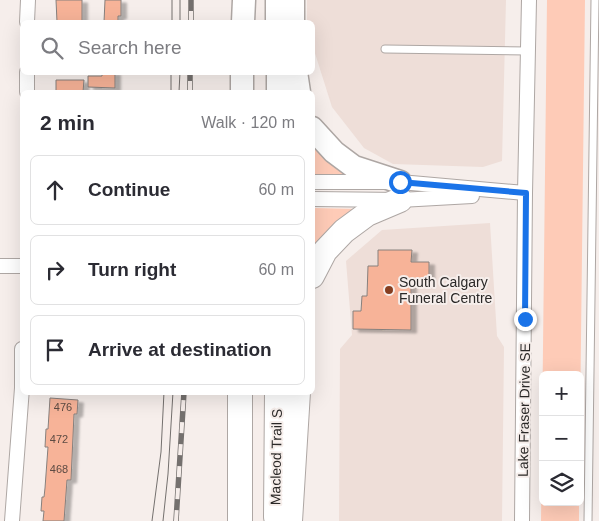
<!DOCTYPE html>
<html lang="en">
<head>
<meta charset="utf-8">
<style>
  body { margin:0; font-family:Arial,sans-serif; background:#f7f7f7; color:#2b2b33 }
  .controls { position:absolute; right:15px; bottom:15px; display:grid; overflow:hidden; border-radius:8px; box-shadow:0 5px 20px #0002 }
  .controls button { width:45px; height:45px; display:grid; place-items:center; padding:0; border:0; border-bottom:1px solid #e1e1e2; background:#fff; color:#2b2b33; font:25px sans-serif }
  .stop { position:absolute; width:15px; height:15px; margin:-11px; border:4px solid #1a73e8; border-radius:50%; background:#fff }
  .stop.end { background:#1a73e8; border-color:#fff; box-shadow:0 1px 5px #0008 }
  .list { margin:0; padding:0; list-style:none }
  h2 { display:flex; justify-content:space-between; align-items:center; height:65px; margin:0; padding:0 20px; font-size:21px }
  h2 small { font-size:16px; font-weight:400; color:#7c7c81 }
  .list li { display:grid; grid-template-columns:32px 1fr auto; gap:15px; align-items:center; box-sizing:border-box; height:70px; margin:0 10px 10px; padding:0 10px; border:1px solid #e1e1e2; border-radius:8px }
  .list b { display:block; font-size:19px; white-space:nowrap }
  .list em { font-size:16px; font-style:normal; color:#7c7c81 }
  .icon { flex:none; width:28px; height:28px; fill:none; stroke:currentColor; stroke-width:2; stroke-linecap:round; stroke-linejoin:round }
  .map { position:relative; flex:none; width:599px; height:521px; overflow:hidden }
  .search { position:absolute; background:#fff; box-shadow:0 5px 20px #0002; left:20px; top:20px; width:295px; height:55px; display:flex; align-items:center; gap:12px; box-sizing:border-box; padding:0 18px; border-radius:8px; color:#7c7c81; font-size:19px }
  .panel { position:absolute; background:#fff; box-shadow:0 5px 20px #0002; left:20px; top:90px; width:295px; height:305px; border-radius:8px }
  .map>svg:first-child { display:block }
</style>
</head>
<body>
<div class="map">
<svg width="599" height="521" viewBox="0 0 599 521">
  <defs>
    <filter id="shadow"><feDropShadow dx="5.5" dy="3" stdDeviation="1" flood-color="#0004"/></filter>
  </defs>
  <rect width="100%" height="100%" fill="#f6eeeb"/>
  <g fill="#eeded8">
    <path d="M 307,0 L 506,0 L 502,161 L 483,167 L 393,164 L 364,148 L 332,107 L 313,47 L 312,22 L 307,22 Z"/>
    <path d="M 490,223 L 497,336 L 504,347 L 502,521 L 339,521 L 340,349 L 352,335 L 346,261 L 382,230 Z"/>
  </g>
  <g fill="#fecbb7">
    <path d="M 547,0 L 585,0 L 580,423 L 580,375 L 543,375 L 543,502 L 579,502 L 579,521 L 541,521 Z"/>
    <path d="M 312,140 L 352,178 L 313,178 Z"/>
    <path d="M 313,208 L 360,209 L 313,264 Z"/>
  </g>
  <g fill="#f7b398" stroke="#87807d" filter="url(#shadow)">
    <path d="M 56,0 L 82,0 L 82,22 L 57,22 Z"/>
    <path d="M 105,0 L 121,0 L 121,16 L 118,16 L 118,22 L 104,22 Z"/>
    <path d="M 102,72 L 115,72 L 115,88 L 88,87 L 88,76 L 102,76 Z"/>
    <path d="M 56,80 L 84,80 L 83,92 L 56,92 Z"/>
    <path d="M 378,250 L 412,250 L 411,262 L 429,262 L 429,284 L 411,284 L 411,330 L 353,329 L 353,311 L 361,311 L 362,296 L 367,296 L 368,266 L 378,266 Z"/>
    <path d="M 50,398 L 78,400 L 77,414 L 74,414 L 71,480 L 67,480 L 64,521 L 43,521 L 44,511 L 41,511 L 42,497 L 44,497 L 45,488 L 48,447 L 45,447 L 46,429 L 48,429 Z"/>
  </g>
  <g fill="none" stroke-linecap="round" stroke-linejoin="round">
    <g stroke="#aea7a4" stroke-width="9">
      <g id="service">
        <path d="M 385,49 L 528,51"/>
        <path d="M 588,521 L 595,0"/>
      </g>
    </g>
    <g stroke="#aea7a4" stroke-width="16">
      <g id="minor">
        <path d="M 27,22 L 28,0"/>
        <path d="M 27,92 L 27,72"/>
        <path d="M 312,182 L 400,182 L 525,193"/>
        <path d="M 312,199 L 400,200 L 472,196"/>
        <path d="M 0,266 L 22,266"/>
        <path d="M 12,521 L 22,388 L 22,349"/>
        <path d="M 522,521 L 525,193 L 529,0"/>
      </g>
    </g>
    <g stroke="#aea7a4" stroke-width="25">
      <g id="trunk">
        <path d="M 277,0 L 277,22"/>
        <path d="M 293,0 L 293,22"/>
        <path d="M 243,22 L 244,0"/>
        <path d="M 278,72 L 278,92"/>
        <path d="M 296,72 L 299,92"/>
        <path d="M 242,92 L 242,72"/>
        <path d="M 312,128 L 334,152 L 354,167 L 400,182"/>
      </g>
    </g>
    <g stroke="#aea7a4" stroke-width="26">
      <g id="motorway">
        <path d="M 312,276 L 325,251 L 344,231 L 367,214 L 400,200"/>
        <path d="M 240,392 L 240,521"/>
        <path d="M 276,517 L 277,392"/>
        <path d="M 290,521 L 298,392"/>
      </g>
    </g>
    <use href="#service" stroke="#fff" stroke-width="7"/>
    <use href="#minor" stroke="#fff" stroke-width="14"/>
    <use href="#trunk" stroke="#fff" stroke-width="22"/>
    <use href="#motorway" stroke="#fff" stroke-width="24"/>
    <g stroke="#74706e" stroke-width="1">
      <path d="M 172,22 L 172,0"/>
      <path d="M 180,22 L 180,0"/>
      <path d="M 171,92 L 171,72"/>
      <path d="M 179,92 L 180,72"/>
      <path d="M 152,521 L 161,452 L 164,392"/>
      <path d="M 163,521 L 168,474 L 173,392"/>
    </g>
    <g stroke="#74706e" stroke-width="5.5">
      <g id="rail">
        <path d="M 191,22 L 191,0"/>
        <path d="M 190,92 L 190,72"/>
        <path d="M 176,521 L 184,392"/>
      </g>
    </g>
    <use href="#rail" stroke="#f6eeeb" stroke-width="4" stroke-dasharray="11" stroke-linecap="butt"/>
  </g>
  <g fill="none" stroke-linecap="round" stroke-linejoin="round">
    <path stroke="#1a73e8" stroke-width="6" d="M 400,182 L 526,193 L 525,319"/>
  </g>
  <circle fill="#873e20" stroke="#f6eeeb" stroke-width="2" cx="389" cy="290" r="5"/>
  <g text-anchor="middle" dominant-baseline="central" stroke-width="4" stroke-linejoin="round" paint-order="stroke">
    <g font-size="11" fill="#5d4b43">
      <text x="63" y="407">476</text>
      <text x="59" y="439">472</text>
      <text x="59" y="469">468</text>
    </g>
    <g font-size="14" fill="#2a2827" stroke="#f6eeeb" text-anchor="start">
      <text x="399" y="282">South Calgary<tspan x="399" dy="16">Funeral Centre</tspan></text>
    </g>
    <g font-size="14" fill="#2a2827" stroke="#f6eeeb">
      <text transform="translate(524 410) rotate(-89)">Lake Fraser Drive SE</text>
      <text transform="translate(276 457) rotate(-89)">Macleod Trail S</text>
    </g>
  </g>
</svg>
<div class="controls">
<button>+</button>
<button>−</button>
<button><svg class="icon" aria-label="layers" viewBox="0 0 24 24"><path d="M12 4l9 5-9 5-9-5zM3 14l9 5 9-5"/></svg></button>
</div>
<div class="stop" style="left:400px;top:182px"></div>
<div class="stop end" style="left:525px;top:319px"></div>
<div class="search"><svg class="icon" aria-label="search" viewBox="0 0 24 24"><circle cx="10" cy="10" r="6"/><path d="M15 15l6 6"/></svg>Search here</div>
<section class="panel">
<h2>2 min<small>Walk · 120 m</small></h2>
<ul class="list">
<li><svg class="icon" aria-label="ahead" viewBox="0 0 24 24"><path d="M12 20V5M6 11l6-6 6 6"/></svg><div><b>Continue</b></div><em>60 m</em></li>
<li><svg class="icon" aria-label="right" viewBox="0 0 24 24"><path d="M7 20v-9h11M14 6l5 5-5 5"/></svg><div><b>Turn right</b></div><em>60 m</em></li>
<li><svg class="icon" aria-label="arrive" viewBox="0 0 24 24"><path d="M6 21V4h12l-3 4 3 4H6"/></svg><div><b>Arrive at destination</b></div></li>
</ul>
</section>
</div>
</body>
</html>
